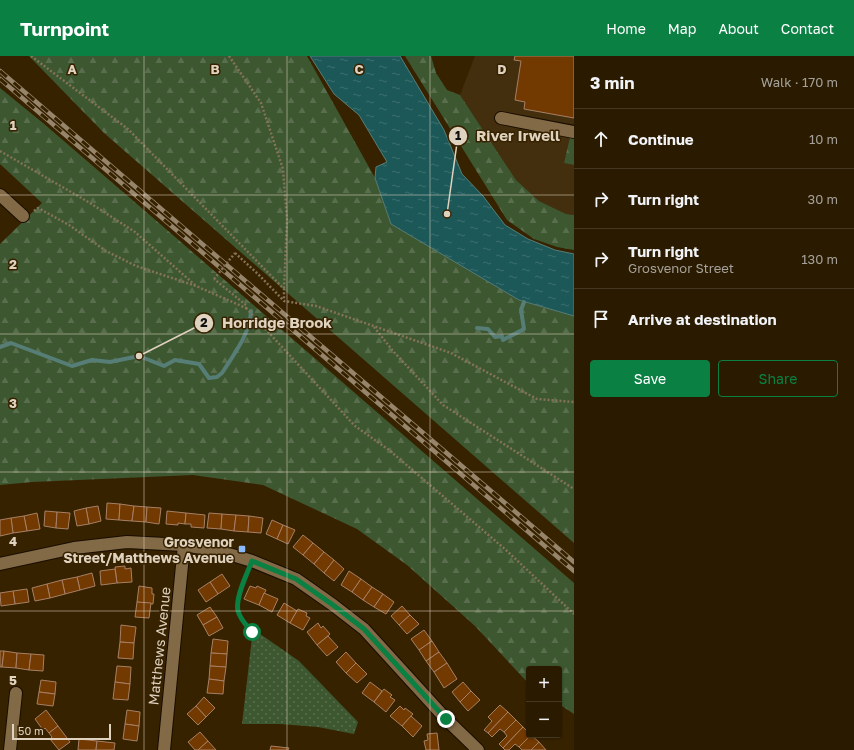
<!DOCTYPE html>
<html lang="en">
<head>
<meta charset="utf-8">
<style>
  body { margin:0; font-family:"Golos Text",sans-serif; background:#31230a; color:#f1f3f6 }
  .controls { position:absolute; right:12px; bottom:12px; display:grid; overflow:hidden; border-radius:4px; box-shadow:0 1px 3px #0004 }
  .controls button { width:36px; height:36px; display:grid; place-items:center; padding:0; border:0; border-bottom:1px solid #453822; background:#291a00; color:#f1f3f6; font:20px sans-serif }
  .scale { position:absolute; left:12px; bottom:10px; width:99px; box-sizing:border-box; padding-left:4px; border:2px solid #dfd2bf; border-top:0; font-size:11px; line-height:14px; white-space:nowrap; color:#dfd2bf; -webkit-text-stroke:3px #372200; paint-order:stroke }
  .stop { position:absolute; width:12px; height:12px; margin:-9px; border:3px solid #0b8043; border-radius:50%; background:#fff }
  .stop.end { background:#0b8043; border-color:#fff; box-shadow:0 1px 4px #0008 }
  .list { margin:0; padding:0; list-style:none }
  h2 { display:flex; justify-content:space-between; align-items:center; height:52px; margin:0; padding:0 16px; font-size:17px }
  h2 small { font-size:13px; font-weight:400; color:#a5a199 }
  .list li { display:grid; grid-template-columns:26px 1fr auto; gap:12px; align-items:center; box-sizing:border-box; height:60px; padding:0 16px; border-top:1px solid #453822 }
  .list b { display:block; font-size:15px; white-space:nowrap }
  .list p { margin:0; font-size:13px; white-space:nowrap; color:#a5a199 }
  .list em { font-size:13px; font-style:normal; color:#a5a199 }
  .actions { display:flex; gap:8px; padding:12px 16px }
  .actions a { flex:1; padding:9px 0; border:1px solid #0b8043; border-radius:4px; text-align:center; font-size:14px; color:#0b8043 }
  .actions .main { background:#0b8043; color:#fff }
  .icon { flex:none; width:22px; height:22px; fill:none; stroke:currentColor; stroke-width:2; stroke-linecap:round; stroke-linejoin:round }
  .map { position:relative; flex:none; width:574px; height:694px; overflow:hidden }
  header { display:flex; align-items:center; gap:24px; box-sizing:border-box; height:56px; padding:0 20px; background:#0b8043; color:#fff }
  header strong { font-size:19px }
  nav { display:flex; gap:22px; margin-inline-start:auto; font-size:14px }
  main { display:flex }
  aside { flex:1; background:#291a00 }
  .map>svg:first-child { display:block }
</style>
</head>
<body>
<header>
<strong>Turnpoint</strong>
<nav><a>Home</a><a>Map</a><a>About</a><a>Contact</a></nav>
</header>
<main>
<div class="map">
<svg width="574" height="694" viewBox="0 0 574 694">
  <defs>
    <pattern id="grass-dots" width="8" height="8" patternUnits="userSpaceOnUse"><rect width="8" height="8" fill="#3d5731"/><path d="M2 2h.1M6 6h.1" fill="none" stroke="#596e4d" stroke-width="1.8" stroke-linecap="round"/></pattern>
    <pattern id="forest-firs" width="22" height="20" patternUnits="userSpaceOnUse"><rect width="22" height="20" fill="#3d5731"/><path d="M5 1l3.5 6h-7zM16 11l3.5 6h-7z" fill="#596e4d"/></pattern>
    <pattern id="water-ripples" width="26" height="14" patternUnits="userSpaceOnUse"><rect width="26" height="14" fill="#1d5858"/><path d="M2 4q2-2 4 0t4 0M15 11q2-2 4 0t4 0" fill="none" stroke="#3d6f6e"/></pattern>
  </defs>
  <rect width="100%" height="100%" fill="#372200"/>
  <path fill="#432f0e" d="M 475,0 L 574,0 L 574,82 L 570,81 L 564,107 L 574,109 L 574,159 L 566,158 L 539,145 L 516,124 L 460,39 Z"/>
  <path fill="url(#grass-dots)" d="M 253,573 L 299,605 L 358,666 L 354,678 L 318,671 L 280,668 L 242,668 Z"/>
  <g fill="url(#forest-firs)">
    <path d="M 29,0 L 307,0 L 375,122 L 391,168 L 519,244 L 574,260 L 574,487 L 104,77 Z"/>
    <path d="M 405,0 L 431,0 L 436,17 L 447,34 L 460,39 L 516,124 L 539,145 L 566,158 L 574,159 L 574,194 L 557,191 L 534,183 L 507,164 Z"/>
    <path d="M 0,32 L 43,67 L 159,167 L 574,527 L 574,658 L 559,648 L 559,613 L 529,613 L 529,628 L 475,570 L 407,509 L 357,473 L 263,429 L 193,419 L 32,426 L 0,429 L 0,188 L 42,147 L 0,108 Z"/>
    <path d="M 570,81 L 574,82 L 574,109 L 564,107 Z"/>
  </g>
  <path fill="url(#water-ripples)" stroke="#577d77" d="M 310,0 L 400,0 L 444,74 L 462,118 L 483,140 L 505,169 L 528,183 L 555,194 L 574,198 L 574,260 L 519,244 L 391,168 L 375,122 L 376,111 L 387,106 L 359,59 L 334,38 Z"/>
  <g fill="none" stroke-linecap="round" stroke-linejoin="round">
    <g stroke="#577d77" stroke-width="4">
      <path d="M 477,272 L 488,273 L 495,281 L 502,280 L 503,284 L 524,273 L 521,254 L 524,246"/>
      <path d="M 0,291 L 11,287 L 72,310 L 92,304 L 110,306 L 139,300 L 164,310 L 175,304 L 199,308 L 209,322 L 217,321 L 222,317 C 234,298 250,278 251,255"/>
    </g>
  </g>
  <g fill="#723901" stroke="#a68066">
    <path d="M 515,0 L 574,0 L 574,62 L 524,53 L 525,46 L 515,44 L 521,5 L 514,4 Z"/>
    <path d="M 107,447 L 120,448 L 119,464 L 106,463 Z"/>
    <path d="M 120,448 L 134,450 L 132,465 L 119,464 Z"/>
    <path d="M 98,450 L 101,465 L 89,468 L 86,452 Z"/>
    <path d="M 134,450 L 147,451 L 146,466 L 132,465 Z"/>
    <path d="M 147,451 L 161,452 L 159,468 L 146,466 Z"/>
    <path d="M 86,452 L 89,468 L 77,470 L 74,455 Z"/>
    <path d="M 45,455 L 57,456 L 56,472 L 44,470 Z"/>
    <path d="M 167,455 L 186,457 L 185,468 L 178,467 L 178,469 L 166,468 Z"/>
    <path d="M 57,456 L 70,457 L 68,473 L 56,472 Z"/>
    <path d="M 37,457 L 40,473 L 27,475 L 24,460 Z"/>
    <path d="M 186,457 L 205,459 L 204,472 L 191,471 L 191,468 L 185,468 Z"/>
    <path d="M 209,457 L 222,458 L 221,473 L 207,472 Z"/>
    <path d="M 222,458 L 236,459 L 234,475 L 221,473 Z"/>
    <path d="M 236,459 L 249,460 L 248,476 L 234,475 Z"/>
    <path d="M 24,460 L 27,475 L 13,477 L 11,462 Z"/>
    <path d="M 249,460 L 263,462 L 261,477 L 248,476 Z"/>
    <path d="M 11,462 L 13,477 L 0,480 L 0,464 Z"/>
    <path d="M 272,464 L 283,469 L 277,483 L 266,478 Z"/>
    <path d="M 283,469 L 295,474 L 288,488 L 277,483 Z"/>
    <path d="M 303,479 L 313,487 L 303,499 L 293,491 Z"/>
    <path d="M 313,487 L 324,496 L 314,508 L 303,499 Z"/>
    <path d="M 324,496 L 334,504 L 324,517 L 314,508 Z"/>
    <path d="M 334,504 L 344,513 L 334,525 L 324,517 Z"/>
    <path d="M 125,510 L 125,513 L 131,512 L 132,526 L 117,527 L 115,511 Z"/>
    <path d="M 115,513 L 117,527 L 101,529 L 100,515 Z"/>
    <path d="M 349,515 L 361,523 L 352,536 L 341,529 Z"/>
    <path d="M 92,517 L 95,530 L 80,534 L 77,521 Z"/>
    <path d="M 222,518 L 230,530 L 218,538 L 210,526 Z"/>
    <path d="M 77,521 L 80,534 L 65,538 L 62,524 Z"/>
    <path d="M 361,523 L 372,531 L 363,544 L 352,536 Z"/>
    <path d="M 62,524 L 65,538 L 50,542 L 47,528 Z"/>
    <path d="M 210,526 L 218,538 L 206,546 L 198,534 Z"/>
    <path d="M 47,528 L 50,542 L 35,545 L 32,532 Z"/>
    <path d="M 139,530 L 152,532 L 152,538 L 154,538 L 153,548 L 137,546 Z"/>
    <path d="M 250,530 L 256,532 L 257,530 L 266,534 L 259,549 L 244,543 Z"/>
    <path d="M 372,531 L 383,538 L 374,551 L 363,544 Z"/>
    <path d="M 27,533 L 29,546 L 15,548 L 13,535 Z"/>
    <path d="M 13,535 L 15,548 L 1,550 L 0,537 Z"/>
    <path d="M 264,537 L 278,543 L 272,556 L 259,549 Z"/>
    <path d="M 383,538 L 394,546 L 386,558 L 374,551 Z"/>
    <path d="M 137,546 L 151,547 L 149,562 L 135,561 Z"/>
    <path d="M 284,547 L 297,555 L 290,567 L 277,559 Z"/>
    <path d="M 402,550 L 410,559 L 399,569 L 391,560 Z"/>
    <path d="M 210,551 L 217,561 L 203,569 L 197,559 Z"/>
    <path d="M 298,553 L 307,557 L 306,560 L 310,562 L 303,574 L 290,567 Z"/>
    <path d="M 410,559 L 419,568 L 407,578 L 399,569 Z"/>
    <path d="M 217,561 L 223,572 L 209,580 L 203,569 Z"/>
    <path d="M 318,567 L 321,572 L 323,570 L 330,578 L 317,589 L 307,576 Z"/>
    <path d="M 121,569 L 136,571 L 134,587 L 120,586 Z"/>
    <path d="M 424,574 L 432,585 L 419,594 L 411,583 Z"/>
    <path d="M 328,580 L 338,591 L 327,600 L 317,589 Z"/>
    <path d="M 213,583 L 228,585 L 227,598 L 211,597 Z"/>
    <path d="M 432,585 L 439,596 L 426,605 L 419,594 Z"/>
    <path d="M 120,586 L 134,587 L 133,603 L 118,602 Z"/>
    <path d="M 0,595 L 4,595 L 2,611 L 0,611 Z"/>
    <path d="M 4,595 L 17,597 L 16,612 L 2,611 Z"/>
    <path d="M 346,596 L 356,607 L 346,617 L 336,606 Z"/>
    <path d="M 439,596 L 447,607 L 434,616 L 426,605 Z"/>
    <path d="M 17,597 L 31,598 L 29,614 L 16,612 Z"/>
    <path d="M 211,597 L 227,598 L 226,611 L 210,610 Z"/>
    <path d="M 31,598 L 44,599 L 43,615 L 29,614 Z"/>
    <path d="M 356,607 L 367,618 L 357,627 L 346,617 Z"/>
    <path d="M 447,607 L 457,623 L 444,632 L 434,616 Z"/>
    <path d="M 117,610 L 131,611 L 130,628 L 115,626 Z"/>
    <path d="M 210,610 L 226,611 L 224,625 L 209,623 Z"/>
    <path d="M 209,623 L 224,625 L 223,638 L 207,637 Z"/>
    <path d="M 41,624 L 56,626 L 55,638 L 39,636 Z"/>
    <path d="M 115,626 L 130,628 L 128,644 L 113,643 Z"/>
    <path d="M 370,626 L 382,635 L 374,646 L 362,637 Z"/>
    <path d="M 463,626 L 471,635 L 460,646 L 452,636 Z"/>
    <path d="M 384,633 L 392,639 L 390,641 L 395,644 L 386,656 L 374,646 Z"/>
    <path d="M 471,635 L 480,644 L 468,655 L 460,646 Z"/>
    <path d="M 39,636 L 55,638 L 53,650 L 37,648 Z"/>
    <path d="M 204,641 L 215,652 L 206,661 L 196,650 Z"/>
    <path d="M 500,649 L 508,656 L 488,677 L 484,674 L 492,665 L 488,661 Z"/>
    <path d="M 196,650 L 206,661 L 198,669 L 187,658 Z"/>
    <path d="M 400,650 L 404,654 L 405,652 L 413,658 L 402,670 L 390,660 Z"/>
    <path d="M 46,654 L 58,670 L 49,677 L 45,672 L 43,674 L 35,663 Z"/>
    <path d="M 127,654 L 140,656 L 139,670 L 125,668 Z"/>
    <path d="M 508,656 L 516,664 L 504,676 L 500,673 L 492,681 L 488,677 Z"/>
    <path d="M 411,660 L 422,670 L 413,681 L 402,670 Z"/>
    <path d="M 516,664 L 523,671 L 503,692 L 499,688 L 507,680 L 504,676 Z"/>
    <path d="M 125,668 L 139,670 L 137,685 L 123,683 Z"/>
    <path d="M 58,670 L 70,686 L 59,694 L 50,683 L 52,681 L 49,677 Z"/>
    <path d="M 523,671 L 529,677 L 529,679 L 531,679 L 519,691 L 515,688 L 509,694 L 505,694 L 503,692 Z"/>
    <path d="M 200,676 L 208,685 L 198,694 L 195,694 L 188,686 Z"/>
    <path d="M 437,677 L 439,694 L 426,694 L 424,685 L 428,684 L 427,678 Z"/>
    <path d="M 531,679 L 539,686 L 531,694 L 522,694 L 519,691 Z"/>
    <path d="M 79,683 L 97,685 L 96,694 L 78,694 Z"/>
    <path d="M 97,685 L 115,687 L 114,694 L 96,694 Z"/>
    <path d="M 208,685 L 216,694 L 198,694 Z"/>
    <path d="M 539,686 L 546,694 L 531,694 Z"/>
    <path d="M 271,690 L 289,692 L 288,694 L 270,694 Z"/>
  </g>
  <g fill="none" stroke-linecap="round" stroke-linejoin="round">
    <g stroke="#190d00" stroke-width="14">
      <g id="minor">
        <path d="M 501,62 L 574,76"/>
        <path d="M 0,139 L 23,160"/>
        <path d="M 0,508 L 74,492 L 127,486 L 184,489 L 219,495 L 252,505 L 296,523 L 333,549 L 364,573 L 446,663 L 478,694"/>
        <path d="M 10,694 L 16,637"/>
        <path d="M 164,694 L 184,489"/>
      </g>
    </g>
    <g stroke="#847357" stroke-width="2.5" stroke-dasharray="2 2" stroke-linecap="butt">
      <path d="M 31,0 L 128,73 L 284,233 L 284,244"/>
      <path d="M 229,0 L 261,47 L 283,113 L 287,164 L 284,232"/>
      <path d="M 0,95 L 90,147 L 135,176 L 195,229"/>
      <path d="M 34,155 L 38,152 L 69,169 L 106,195 L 136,210 L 196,230 L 246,252 L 246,249 L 214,223"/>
      <path d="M 235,197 L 258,218 L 284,245 L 316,250 L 451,297 L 537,343 L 574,346"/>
      <path d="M 246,252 L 355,370 L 389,394 L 506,494 L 574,558"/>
      <path d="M 374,271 L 393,295 L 443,349 L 574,433"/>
      <path d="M 248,515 C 237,545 230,549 252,576"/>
    </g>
    <use href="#minor" stroke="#836a46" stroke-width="12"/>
    <g stroke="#96856b" stroke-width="4.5">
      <g id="rail">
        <path d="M 0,15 L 574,506"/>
        <path d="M 0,23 L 574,515"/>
      </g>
    </g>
    <use href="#rail" stroke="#372200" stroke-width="3" stroke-dasharray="9" stroke-linecap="butt"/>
    <path stroke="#847357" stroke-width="2.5" stroke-dasharray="2 2" stroke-linecap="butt" d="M 214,223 L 235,197"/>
  </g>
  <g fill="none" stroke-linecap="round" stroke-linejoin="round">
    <path stroke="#0b8043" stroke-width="5" d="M 252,576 C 247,570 240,563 238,555 C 235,542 247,518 252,505 L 296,523 L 333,549 L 364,573 L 446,663"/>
  </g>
  <path fill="none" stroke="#dfd2bf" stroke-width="1" stroke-opacity="0.55" d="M 144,0 L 144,694M 287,0 L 287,694M 430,0 L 430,694M 0,139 L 574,139M 0,278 L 574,278M 0,416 L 574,416M 0,555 L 574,555"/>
  <rect fill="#89bafc" stroke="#372200" stroke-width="1.5" x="238" y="489" width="8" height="8" rx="2"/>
  <g text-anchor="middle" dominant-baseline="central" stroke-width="3" stroke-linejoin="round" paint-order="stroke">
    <g font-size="14" font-weight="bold" fill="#dfd2bf" stroke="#372200" text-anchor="end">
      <text x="234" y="485">Grosvenor<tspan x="234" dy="16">Street/Matthews Avenue</tspan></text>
    </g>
    <g font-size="14" fill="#dfd2bf" stroke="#372200">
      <text transform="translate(159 590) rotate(-84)">Matthews Avenue</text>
    </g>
  </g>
  <g font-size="13" text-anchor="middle" font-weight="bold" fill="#dfd2bf" stroke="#372200" stroke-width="3" stroke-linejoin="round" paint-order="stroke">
    <text x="72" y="18">A</text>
    <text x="215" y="18">B</text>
    <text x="359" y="18">C</text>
    <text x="502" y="18">D</text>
    <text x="13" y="74">1</text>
    <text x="13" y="213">2</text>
    <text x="13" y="352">3</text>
    <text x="13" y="490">4</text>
    <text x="13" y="629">5</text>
  </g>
  <path fill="none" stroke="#dfd2bf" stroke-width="1.5" d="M447 158L458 80M139 300L204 267"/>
  <g fill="#dfd2bf" stroke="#372200" stroke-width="1.5">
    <circle cx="447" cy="158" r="4"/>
    <circle cx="139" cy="300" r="4"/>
    <circle cx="458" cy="80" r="10"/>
    <circle cx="204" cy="267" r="10"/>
  </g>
  <g font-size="12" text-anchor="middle" font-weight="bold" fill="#111">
    <text x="458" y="84">1</text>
    <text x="204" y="271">2</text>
  </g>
  <g font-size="15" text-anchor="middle" font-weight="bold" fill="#dfd2bf" stroke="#372200" stroke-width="3" stroke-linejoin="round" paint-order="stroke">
    <text x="518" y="85">River Irwell</text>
    <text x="277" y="272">Horridge Brook</text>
  </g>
</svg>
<div class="controls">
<button>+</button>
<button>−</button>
</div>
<div class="scale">50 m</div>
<div class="stop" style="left:252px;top:576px"></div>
<div class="stop end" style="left:446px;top:663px"></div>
</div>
<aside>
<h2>3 min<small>Walk · 170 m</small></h2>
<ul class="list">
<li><svg class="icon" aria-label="ahead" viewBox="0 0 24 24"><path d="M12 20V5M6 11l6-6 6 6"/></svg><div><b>Continue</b></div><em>10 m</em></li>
<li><svg class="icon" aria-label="right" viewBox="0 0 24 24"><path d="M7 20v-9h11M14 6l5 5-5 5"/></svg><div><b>Turn right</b></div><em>30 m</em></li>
<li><svg class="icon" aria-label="right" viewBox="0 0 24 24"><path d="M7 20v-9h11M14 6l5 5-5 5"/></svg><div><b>Turn right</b><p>Grosvenor Street</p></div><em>130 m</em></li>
<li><svg class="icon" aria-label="arrive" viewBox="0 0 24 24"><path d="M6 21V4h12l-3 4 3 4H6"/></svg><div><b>Arrive at destination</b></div></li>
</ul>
<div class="actions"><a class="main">Save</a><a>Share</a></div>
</aside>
</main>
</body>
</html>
